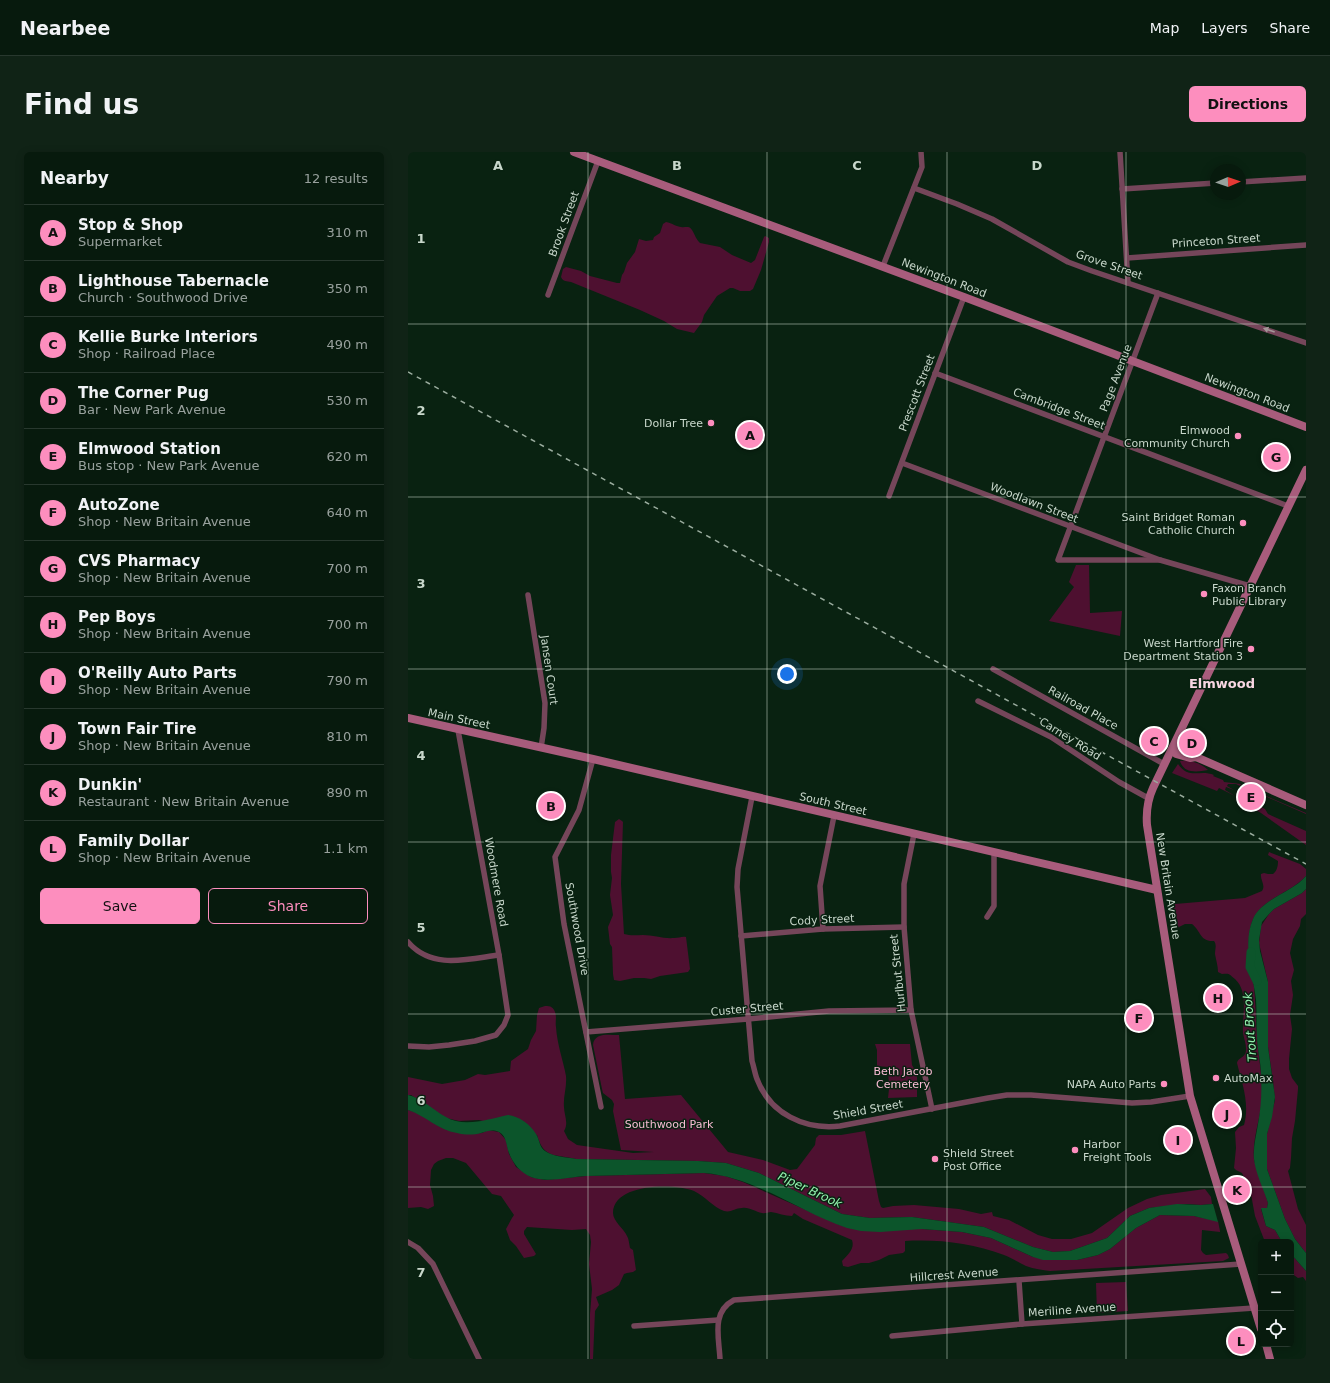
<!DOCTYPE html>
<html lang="en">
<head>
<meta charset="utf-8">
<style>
  body { margin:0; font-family:"DejaVu Sans",sans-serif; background:#102316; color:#f1f3f6 }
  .controls { position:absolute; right:12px; bottom:12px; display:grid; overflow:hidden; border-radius:6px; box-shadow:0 2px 10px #0003 }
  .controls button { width:36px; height:36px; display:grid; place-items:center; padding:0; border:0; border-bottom:1px solid #28382e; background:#071a0d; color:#f1f3f6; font:20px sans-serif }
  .compass { position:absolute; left:802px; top:12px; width:36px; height:36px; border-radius:50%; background:#071a0d; box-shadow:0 2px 10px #0003; rotate:88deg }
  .you { position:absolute; left:379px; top:522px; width:14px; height:14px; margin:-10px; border:3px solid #fff; border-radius:50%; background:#1a73e8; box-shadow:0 0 0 6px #1a73e833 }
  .badge { display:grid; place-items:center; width:26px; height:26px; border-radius:50%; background:#fd8ebe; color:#111; font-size:13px; font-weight:700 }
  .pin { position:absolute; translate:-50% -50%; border:2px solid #fff; box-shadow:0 1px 4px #0006 }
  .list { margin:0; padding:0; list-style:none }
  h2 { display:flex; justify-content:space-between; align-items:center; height:52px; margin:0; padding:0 16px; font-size:17px }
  h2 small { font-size:13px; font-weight:400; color:#98a19d }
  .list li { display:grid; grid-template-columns:26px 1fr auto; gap:12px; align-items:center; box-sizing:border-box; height:56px; padding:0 16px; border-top:1px solid #28382e }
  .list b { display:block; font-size:15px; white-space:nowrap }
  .list p { margin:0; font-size:13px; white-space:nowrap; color:#98a19d }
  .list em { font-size:13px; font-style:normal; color:#98a19d }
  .actions { display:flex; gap:8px; padding:12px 16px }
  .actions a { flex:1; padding:9px 0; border:1px solid #fd8ebe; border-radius:6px; text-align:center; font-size:14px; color:#fd8ebe }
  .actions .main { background:#fd8ebe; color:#111 }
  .icon { flex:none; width:22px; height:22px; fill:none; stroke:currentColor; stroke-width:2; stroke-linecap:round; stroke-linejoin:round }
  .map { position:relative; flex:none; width:898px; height:1207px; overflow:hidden; border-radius:6px }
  header { display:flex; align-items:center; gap:24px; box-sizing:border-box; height:56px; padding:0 20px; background:#071a0d; border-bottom:1px solid #28382e }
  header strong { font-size:19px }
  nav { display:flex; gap:22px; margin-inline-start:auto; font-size:14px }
  .intro { display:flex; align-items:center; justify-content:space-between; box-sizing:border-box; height:96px; padding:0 24px }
  h1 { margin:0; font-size:28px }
  .button { padding:10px 18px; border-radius:6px; background:#fd8ebe; color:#111; font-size:14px; font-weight:700 }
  main { display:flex; gap:24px; padding:0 24px }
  aside { flex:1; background:#071a0d; border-radius:6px; box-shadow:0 2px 10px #0003 }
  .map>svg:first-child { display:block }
</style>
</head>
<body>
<header>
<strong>Nearbee</strong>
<nav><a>Map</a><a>Layers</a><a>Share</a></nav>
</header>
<div class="intro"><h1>Find us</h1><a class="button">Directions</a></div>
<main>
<aside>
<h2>Nearby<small>12 results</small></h2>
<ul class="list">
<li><span class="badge">A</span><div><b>Stop &amp; Shop</b><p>Supermarket</p></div><em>310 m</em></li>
<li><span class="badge">B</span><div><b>Lighthouse Tabernacle</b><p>Church · Southwood Drive</p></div><em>350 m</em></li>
<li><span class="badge">C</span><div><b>Kellie Burke Interiors</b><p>Shop · Railroad Place</p></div><em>490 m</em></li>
<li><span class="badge">D</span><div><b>The Corner Pug</b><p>Bar · New Park Avenue</p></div><em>530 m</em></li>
<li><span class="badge">E</span><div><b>Elmwood Station</b><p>Bus stop · New Park Avenue</p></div><em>620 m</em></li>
<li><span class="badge">F</span><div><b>AutoZone</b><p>Shop · New Britain Avenue</p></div><em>640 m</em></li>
<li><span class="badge">G</span><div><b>CVS Pharmacy</b><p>Shop · New Britain Avenue</p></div><em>700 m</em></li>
<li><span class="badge">H</span><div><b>Pep Boys</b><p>Shop · New Britain Avenue</p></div><em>700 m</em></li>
<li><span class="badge">I</span><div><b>O'Reilly Auto Parts</b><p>Shop · New Britain Avenue</p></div><em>790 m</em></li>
<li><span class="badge">J</span><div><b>Town Fair Tire</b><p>Shop · New Britain Avenue</p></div><em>810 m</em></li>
<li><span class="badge">K</span><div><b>Dunkin'</b><p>Restaurant · New Britain Avenue</p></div><em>890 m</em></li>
<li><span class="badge">L</span><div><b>Family Dollar</b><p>Shop · New Britain Avenue</p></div><em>1.1 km</em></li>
</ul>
<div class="actions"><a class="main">Save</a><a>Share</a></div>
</aside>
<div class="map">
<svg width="898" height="1207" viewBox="0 0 898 1207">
  <rect width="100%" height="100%" fill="#092211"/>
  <g fill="#4e1030">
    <path d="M 258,70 C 264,71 269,75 273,75 C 277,76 281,73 284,78 C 287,83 288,87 292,91 L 312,95 L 324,103 L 343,111 L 347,108 L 356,85 L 357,84 L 361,86 L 361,90 L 353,118 L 345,137 L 342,139 L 332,139 L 325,136 L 322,136 L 309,144 L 296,163 L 294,170 L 286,181 L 269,177 L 256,169 L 232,158 L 163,130 C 159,129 155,130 153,125 L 155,117 L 158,115 L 173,119 L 182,124 L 209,131 L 212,131 L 214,123 L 216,120 L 219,111 L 227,100 L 231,87 L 238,89 L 245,88 L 246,85 L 252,81 L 255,72 Z"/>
    <path d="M 668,413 L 681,413 L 682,461 L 714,459 L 712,484 L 641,469 L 666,435 L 661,430 Z"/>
    <path d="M 772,609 C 782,608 793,611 800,618 C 789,620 776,622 772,609 Z"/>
    <path d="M 770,612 C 781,628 792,617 806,623 L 805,624 L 815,628 L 816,630 L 833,632 L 832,634 L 828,632 L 820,632 L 819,634 L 826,638 L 818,635 L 817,638 L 827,644 L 811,636 L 809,639 L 764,621 Z"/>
    <path d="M 834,638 L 837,640 L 842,649 L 857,657 L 860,662 L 898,679 L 898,693 L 853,661 L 839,653 L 836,648 L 833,647 L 834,644 L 831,643 Z"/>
    <path d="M 844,638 L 898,661 L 898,662 L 850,641 L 847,643 Z"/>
    <path d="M 211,667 L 214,669 L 215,670 L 213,732 L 216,782 C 223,784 228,783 235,783 C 245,783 256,787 266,786 C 271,786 274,784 278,785 L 282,817 L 280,820 L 252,824 L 243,827 L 236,826 L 226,826 L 212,829 L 206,828 L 205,822 L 204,795 L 202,792 L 200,775 L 205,763 L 202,743 L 204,726 L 203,720 L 203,703 L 207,670 Z"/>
    <path d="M 861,700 L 892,712 L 898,717 L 898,724 C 883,741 852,747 844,770 C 838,787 842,804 844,821 C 848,842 847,863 849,884 C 850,905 855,924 854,945 C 853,966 844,986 846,1007 C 847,1013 849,1017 851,1022 C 854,1031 857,1041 860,1051 L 859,1056 L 853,1057 L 858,1074 L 867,1078 L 874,1090 L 857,1090 L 847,1064 L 842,1037 L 834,1021 L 828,1018 L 826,1016 L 828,996 L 827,980 L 831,975 L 836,973 C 842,952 834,931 829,911 C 830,906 835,906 837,902 C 840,897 836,887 835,881 C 834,864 841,840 827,827 C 821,822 822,821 814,822 L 810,820 C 810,814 808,808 807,802 C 807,797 809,793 806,789 C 792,790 793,779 784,772 L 777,772 L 769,776 L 766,776 C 765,769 763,761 762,755 L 767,752 L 837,746 L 854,739 C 858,733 852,728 853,722 L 856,721 L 860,722 L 865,722 C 869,719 870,714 870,709 L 860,703 Z"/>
    <path d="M 898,737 L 898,762 L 893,767 L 892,774 L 885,787 L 882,801 L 886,818 L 883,829 L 885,843 L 882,863 L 884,877 L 881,907 L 881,917 L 884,926 L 890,934 L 890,937 L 887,969 L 884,986 L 883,1006 L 882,1016 L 880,1019 L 890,1057 L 898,1073 L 898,1101 L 887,1087 L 877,1067 L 859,1017 L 859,982 L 867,948 L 865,929 L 860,895 L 860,830 L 851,791 L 853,774 L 861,762 L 866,757 L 894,741 Z"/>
    <path d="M 137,854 C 143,854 145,855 147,860 C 149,865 147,870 148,875 C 149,892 155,908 158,924 C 159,935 155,945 156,955 C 156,963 161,971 156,979 L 160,987 L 169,993 L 225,1001 L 246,1000 L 213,998 L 205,959 L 206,952 L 204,948 L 195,941 L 194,937 L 185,893 C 186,880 201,883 211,883 L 217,947 L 273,943 L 320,1000 L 355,1008 L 382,1018 L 389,1017 L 407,993 L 408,986 L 411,983 L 433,983 L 457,979 L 471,1049 L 473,1055 L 475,1056 L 485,1054 L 506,1053 L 551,1057 L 573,1062 L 584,1060 L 585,1064 L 601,1068 L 630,1083 L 644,1087 L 663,1087 L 684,1081 L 720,1056 L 739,1047 L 753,1043 L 797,1037 L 803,1045 L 804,1052 L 793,1053 L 779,1052 L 741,1056 L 722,1064 L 699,1086 L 662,1099 L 645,1100 L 625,1095 L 576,1075 L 504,1065 L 462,1066 L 434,1062 L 351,1021 L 318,1011 L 290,1009 L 168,1007 C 147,1002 136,1007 129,983 L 71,968 L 51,969 L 38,966 L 3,943 L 0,943 L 0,925 L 34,932 L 57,928 L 70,922 L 77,923 L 102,919 L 103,909 L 120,897 L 123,888 L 128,879 L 129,863 L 131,856 Z"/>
    <path d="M 467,892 L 502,892 L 504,913 L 509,922 L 509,945 L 480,946 L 481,937 L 480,915 L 469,914 L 469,898 Z"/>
    <path d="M 0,958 L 10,961 L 55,982 L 74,981 L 80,978 L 91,980 L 98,988 L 101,1002 L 108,1015 L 123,1025 L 137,1028 L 178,1024 L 296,1021 L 317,1024 L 335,1030 L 432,1073 L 514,1077 L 554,1080 L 583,1086 L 625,1105 L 669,1108 L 690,1103 L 702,1097 L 728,1076 L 752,1063 L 786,1064 L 810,1069 L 812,1079 L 812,1080 L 794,1078 L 793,1098 L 795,1101 L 798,1103 L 818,1101 L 820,1103 L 821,1106 L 815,1109 L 642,1119 C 635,1118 626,1117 618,1114 C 611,1111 604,1106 596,1103 C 564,1091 530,1087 497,1089 L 497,1099 L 495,1101 L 481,1103 L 471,1108 L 461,1111 L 453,1111 L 440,1115 L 435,1114 L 434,1109 C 440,1102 447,1097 444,1088 L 395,1067 L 386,1061 L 384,1064 C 377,1064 370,1061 363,1060 C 360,1060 357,1062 354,1061 C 347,1060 342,1055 334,1056 C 327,1056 323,1061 316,1059 C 305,1055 297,1044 286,1039 C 267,1031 205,1031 205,1061 C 205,1069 216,1077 219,1084 C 221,1087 221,1092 222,1096 L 225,1098 L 228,1118 L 225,1120 L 219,1121 L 216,1122 L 211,1133 L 204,1138 L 188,1145 L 191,1153 L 187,1159 L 185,1207 L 182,1207 L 182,1162 L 184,1137 L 181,1112 L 183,1090 L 182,1083 L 178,1077 L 164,1078 L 119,1075 L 116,1079 L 116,1082 L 128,1102 L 126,1104 L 116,1106 L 108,1094 L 102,1088 L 98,1077 L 104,1066 L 106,1063 L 93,1044 L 84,1042 L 58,1011 L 45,1006 L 38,1006 L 30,1009 L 26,1012 L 23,1018 L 22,1033 L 25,1044 L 26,1054 L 20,1057 L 13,1055 L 0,1056 Z"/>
    <path d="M 883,1102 L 898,1119 L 898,1129 L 895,1125 L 890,1126 L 883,1121 Z"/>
    <path d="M 718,1130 L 720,1159 L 689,1161 L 688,1131 Z"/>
  </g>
  <g fill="#0c552b">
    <path d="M 898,724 L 898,737 L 894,741 L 866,757 L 861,762 L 854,770 L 851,788 L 852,799 L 860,830 L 860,895 L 867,945 L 864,965 L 859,982 L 859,1017 L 877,1067 L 887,1087 L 898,1101 L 898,1119 L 883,1102 L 883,1090 L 874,1090 L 867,1078 L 858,1074 L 853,1056 L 859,1056 L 860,1051 C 856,1038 847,1020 846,1007 C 845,995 848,984 850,972 C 853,956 854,940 853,923 C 853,910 849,897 849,884 C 848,872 849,860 848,848 C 845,822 834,792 845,767 C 853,747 885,740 898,724 Z"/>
    <path d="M 0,943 C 14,946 25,958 38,965 C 56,976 81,967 100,963 C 111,964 123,973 128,982 C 132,988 131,995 137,999 C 146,1005 158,1005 168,1007 L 290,1009 L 318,1011 L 351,1021 L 434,1062 L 462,1066 L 504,1065 L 576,1075 L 625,1095 L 645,1100 L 662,1099 L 699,1086 L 722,1064 L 741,1056 L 769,1052 L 793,1053 L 805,1052 L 810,1070 L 786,1064 L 752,1063 L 728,1076 L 702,1097 L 690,1103 L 669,1108 L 635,1108 L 625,1105 L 583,1086 L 554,1080 L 514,1077 L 472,1080 L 453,1079 L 439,1076 C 391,1060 348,1025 296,1021 C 257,1022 217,1023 178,1024 C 162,1025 138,1031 123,1025 C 113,1021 105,1012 101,1001 C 98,994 99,984 91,980 C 84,977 80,979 73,981 C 66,983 57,983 49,981 C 30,978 18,964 0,958 Z"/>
  </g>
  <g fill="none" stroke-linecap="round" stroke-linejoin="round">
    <path stroke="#0c552b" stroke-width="9" d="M 843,800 L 842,815 L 849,829"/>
    <g stroke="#75465a" stroke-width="5.5">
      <path d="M 712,0 L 720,131"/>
      <path d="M 832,30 L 898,26"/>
      <path d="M 506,36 L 549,52 L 584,67 L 660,110 L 684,119 L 898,191"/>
      <path d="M 714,37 L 808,31"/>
      <path d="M 719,106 L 898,93"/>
      <path d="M 475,114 L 514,15 L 513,0"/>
      <path d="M 750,141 L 650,408 L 752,408"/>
      <path d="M 140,143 L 190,9"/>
      <path d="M 527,221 L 880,354"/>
      <path d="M 494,311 L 752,408 L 842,434"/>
      <path d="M 481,344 L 556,145"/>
      <path d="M 120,443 L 137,551 L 136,576 L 133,596"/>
      <path d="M 585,517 L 756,612"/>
      <path d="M 570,549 L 643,585 L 711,630 L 740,646"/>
      <path d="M 185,607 L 171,658 L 147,705 L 156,772 L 193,955"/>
      <path d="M 344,645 L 330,717 L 329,735 L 344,909 C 346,915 347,922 349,927 C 362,962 397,978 432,974 L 580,946 L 599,943 L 623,943 L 724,951 L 743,950 L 782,944"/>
      <path d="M 506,682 L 496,732 L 496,775 L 503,858 L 524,957"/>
      <path d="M 579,765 L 586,754 L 586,701"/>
      <path d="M 415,777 L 412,734 L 426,664"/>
      <path d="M 333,784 L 415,777 L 496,775"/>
      <path d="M 0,790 C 24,818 60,807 91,803"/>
      <path d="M 178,880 L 340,867 L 421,859 L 503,858"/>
      <path d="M 0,894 L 21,895 L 41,893 L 67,889 L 88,883 L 96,873 L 100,863 L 91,803 L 50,578"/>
      <path d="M 0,1090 L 10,1096 L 25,1112 L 71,1207"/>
      <path d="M 611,1129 L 614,1172"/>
      <path d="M 226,1174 L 310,1168"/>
      <path d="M 484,1184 L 614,1172 L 846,1156"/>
      <path d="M 312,1207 C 311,1185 303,1160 326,1148 L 833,1112"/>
    </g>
    <g stroke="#a85c7c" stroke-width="8">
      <path d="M 166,0 L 556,145 L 898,275"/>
      <path d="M 0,566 L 185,607 L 749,738"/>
      <path d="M 765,596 C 772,594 784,598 788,605 L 898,653"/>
      <path d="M 765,596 L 768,602 L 782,606 L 788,605"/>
      <path d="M 853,1177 L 782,944 L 739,673 C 738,660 739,649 745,636 L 898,318"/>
      <path d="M 858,1192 L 862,1207"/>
    </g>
    <path stroke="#9aac9e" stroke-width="1.5" stroke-dasharray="5 5" stroke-linecap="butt" d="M 0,220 L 898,712"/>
  </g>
  <defs><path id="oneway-solid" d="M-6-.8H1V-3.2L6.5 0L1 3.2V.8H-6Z"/></defs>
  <use fill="#a39698" href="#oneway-solid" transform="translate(861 178) rotate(-161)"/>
  <path fill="none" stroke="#c8d7cb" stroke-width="1" stroke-opacity="0.55" d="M 180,0 L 180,1207M 359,0 L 359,1207M 539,0 L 539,1207M 718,0 L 718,1207M 0,172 L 898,172M 0,345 L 898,345M 0,517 L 898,517M 0,690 L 898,690M 0,862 L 898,862M 0,1035 L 898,1035"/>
  <g fill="#fd8ebe" stroke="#092211" stroke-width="1.5">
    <circle cx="303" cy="271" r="4"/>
    <circle cx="830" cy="284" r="4"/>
    <circle cx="835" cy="371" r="4"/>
    <circle cx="796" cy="442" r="4"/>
    <circle cx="843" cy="497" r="4"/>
    <circle cx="808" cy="926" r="4"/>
    <circle cx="756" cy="932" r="4"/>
    <circle cx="667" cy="998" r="4"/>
    <circle cx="527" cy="1007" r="4"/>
  </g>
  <g text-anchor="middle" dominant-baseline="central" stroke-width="3" stroke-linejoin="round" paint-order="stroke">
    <g font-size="11" fill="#c8d7cb" stroke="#092211">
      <text transform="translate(156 72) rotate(-70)">Brook Street</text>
      <text transform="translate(808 89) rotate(-4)">Princeton Street</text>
      <text transform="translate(701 113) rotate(19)">Grove Street</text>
      <text transform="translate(536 126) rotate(21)">Newington Road</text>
      <text transform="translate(708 226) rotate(-69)">Page Avenue</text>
      <text transform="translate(509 241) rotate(-69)">Prescott Street</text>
      <text transform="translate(839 241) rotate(21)">Newington Road</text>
      <text transform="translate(651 257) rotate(21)">Cambridge Street</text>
      <text transform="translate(626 351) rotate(21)">Woodlawn Street</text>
      <text transform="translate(141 518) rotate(82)">Jansen Court</text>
      <text transform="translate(675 556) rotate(29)">Railroad Place</text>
      <text transform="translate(51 567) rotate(12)">Main Street</text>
      <text transform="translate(662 587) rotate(32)">Carney Road</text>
      <text transform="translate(425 652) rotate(13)">South Street</text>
      <text transform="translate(88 730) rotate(80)">Woodmere Road</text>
      <text transform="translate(760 734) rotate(81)">New Britain Avenue</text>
      <text transform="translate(414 768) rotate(-3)">Cody Street</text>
      <text transform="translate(169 777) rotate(80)">Southwood Drive</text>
      <text transform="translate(490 821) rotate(-96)">Hurlbut Street</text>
      <text transform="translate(339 857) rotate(-5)">Custer Street</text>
      <text transform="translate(460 958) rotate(-10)">Shield Street</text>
      <text transform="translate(546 1123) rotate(-4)">Hillcrest Avenue</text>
      <text transform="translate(664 1158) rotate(-4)">Meriline Avenue</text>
    </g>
    <g font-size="11" fill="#c8d7cb" stroke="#092211" text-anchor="end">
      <text x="295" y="271">Dollar Tree</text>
      <text x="822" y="278">Elmwood<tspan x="822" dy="13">Community Church</tspan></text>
      <text x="827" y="365">Saint Bridget Roman<tspan x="827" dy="13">Catholic Church</tspan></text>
      <text x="804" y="436" text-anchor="start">Faxon Branch<tspan x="804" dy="13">Public Library</tspan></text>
      <text x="835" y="491">West Hartford Fire<tspan x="835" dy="13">Department Station 3</tspan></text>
      <text x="816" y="926" text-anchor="start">AutoMax</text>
      <text x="748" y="932">NAPA Auto Parts</text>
      <text x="675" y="992" text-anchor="start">Harbor<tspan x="675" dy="13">Freight Tools</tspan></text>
      <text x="535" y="1001" text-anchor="start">Shield Street<tspan x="535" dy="13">Post Office</tspan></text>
    </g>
    <g font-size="11" fill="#f9bcd4" stroke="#092211">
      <text x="495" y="919">Beth Jacob<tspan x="495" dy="13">Cemetery</tspan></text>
      <text x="261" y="972">Southwood Park</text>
    </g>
    <g font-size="12" font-style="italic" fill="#93efad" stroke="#092211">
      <text transform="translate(842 875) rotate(-94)">Trout Brook</text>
      <text transform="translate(402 1038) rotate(25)">Piper Brook</text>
    </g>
    <g font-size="13" font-weight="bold" fill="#f8d7e3" stroke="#092211">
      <text x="814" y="531">Elmwood</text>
    </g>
  </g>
  <g font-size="13" text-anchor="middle" font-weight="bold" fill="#c8d7cb" stroke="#092211" stroke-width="3" stroke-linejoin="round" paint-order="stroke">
    <text x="90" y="18">A</text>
    <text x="269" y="18">B</text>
    <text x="449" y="18">C</text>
    <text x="629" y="18">D</text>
    <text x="13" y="91">1</text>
    <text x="13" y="263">2</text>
    <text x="13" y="436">3</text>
    <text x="13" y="608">4</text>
    <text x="13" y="780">5</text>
    <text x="13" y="953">6</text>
    <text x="13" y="1125">7</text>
  </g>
</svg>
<div class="controls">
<button>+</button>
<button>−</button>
<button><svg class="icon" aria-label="locate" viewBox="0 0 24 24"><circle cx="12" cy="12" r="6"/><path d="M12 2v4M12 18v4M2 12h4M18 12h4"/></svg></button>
</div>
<svg class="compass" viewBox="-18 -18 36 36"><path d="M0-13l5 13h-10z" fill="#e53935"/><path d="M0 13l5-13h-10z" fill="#98a19d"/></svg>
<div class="you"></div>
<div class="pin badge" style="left:342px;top:283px">A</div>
<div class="pin badge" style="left:143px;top:654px">B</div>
<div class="pin badge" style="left:746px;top:589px">C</div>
<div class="pin badge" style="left:784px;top:591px">D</div>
<div class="pin badge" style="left:843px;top:645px">E</div>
<div class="pin badge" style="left:731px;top:866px">F</div>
<div class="pin badge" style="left:868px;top:305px">G</div>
<div class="pin badge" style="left:810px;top:846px">H</div>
<div class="pin badge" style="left:770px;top:988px">I</div>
<div class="pin badge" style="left:819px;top:962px">J</div>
<div class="pin badge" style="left:829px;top:1038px">K</div>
<div class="pin badge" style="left:833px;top:1189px">L</div>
</div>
</main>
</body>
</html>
